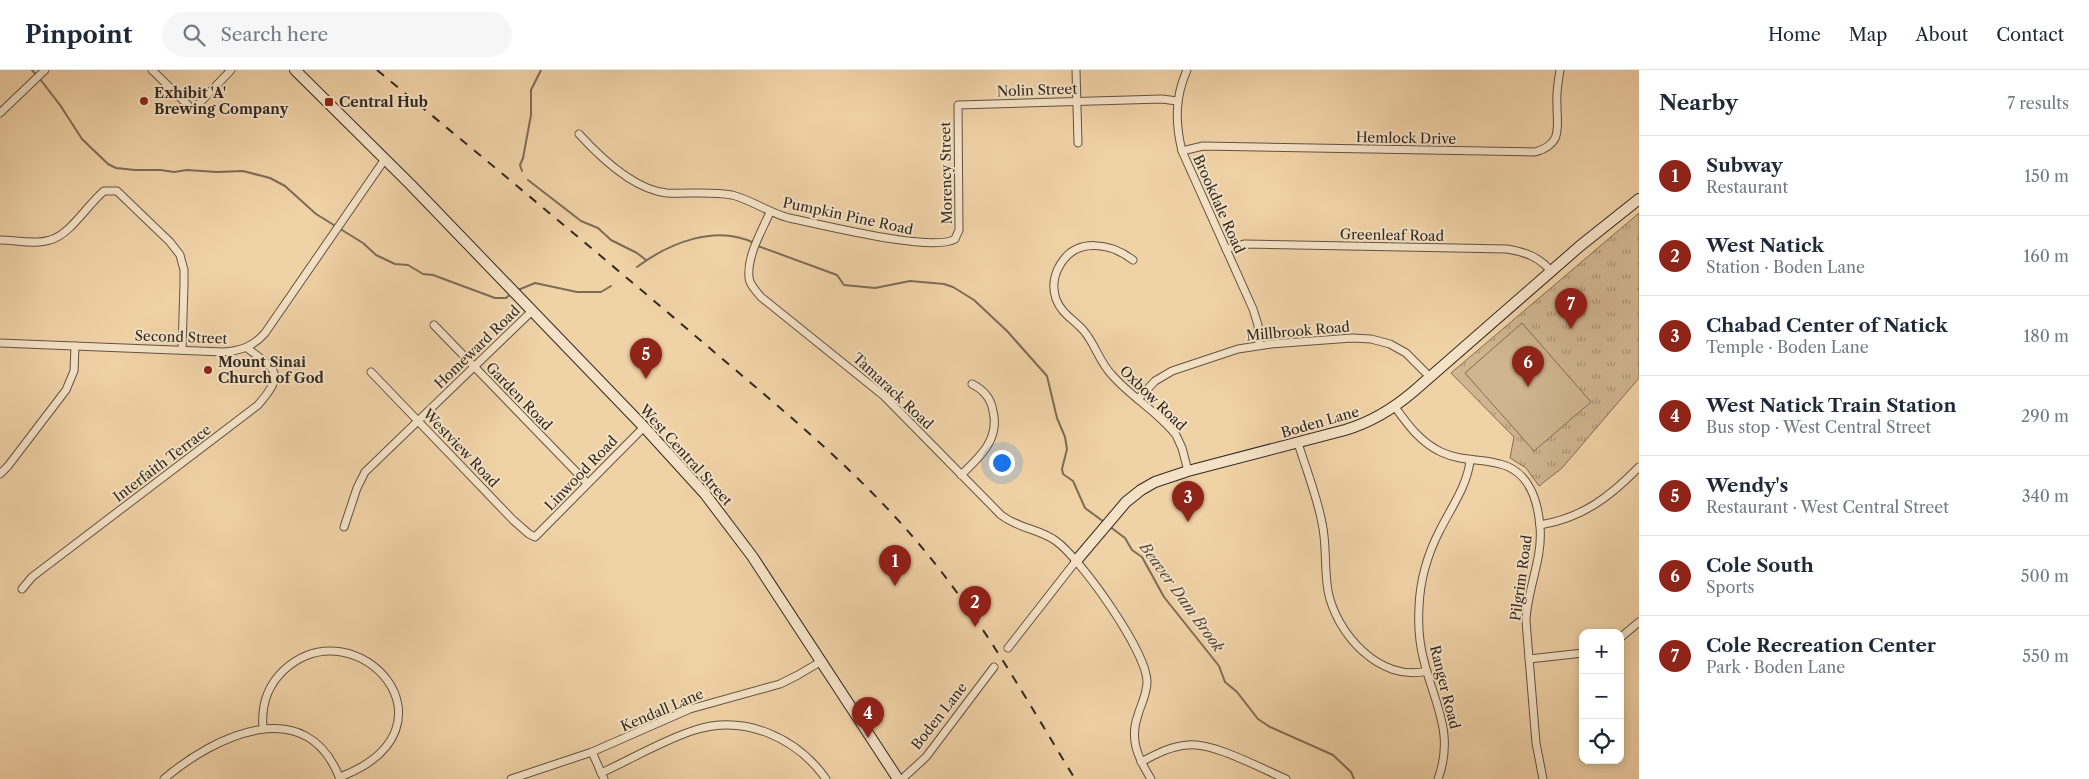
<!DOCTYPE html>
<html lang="en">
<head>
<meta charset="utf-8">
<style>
  body { margin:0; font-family:"Libre Caslon Text",serif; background:#f6f6f7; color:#1f2937 }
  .controls { position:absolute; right:15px; bottom:15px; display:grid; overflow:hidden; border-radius:10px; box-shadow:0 2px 8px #0003 }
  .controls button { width:45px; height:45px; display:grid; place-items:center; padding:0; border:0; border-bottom:1px solid #e0e1e3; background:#fff; color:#1f2937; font:25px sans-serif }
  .you { position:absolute; left:1001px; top:392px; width:18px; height:18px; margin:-12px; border:4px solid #fff; border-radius:50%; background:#1a73e8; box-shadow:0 0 0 8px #1a73e833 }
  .badge { display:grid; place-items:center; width:32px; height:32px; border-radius:50%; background:#8f2418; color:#fff; font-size:16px; font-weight:700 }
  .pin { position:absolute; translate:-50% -41px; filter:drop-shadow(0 1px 2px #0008) }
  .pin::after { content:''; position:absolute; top:26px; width:18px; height:15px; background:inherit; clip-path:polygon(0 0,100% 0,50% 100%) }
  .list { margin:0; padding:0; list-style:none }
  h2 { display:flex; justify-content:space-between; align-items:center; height:65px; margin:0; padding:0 20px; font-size:21px }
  h2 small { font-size:16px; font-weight:400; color:#747a83 }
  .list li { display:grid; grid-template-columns:32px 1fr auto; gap:15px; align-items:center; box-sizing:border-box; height:80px; padding:0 20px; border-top:1px solid #e0e1e3 }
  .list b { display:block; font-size:19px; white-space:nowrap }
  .list p { margin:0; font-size:16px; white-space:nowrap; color:#747a83 }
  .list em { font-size:16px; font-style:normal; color:#747a83 }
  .icon { flex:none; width:28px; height:28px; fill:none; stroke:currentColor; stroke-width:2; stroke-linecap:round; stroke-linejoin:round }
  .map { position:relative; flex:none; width:1639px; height:709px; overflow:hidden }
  header { display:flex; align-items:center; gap:30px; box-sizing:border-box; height:70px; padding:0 25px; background:#fff; border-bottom:1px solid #e0e1e3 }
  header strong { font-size:24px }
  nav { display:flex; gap:28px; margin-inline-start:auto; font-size:18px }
  .search { width:350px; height:45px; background:#f6f6f7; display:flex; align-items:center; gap:12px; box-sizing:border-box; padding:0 18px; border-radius:28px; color:#747a83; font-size:19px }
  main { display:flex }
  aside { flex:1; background:#fff }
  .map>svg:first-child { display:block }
</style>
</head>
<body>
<header>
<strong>Pinpoint</strong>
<div class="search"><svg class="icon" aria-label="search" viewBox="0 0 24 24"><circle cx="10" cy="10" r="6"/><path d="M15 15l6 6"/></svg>Search here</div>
<nav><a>Home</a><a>Map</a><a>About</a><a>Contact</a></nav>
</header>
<main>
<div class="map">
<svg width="1639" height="709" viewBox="0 0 1639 709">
  <defs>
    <pattern id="grass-tufts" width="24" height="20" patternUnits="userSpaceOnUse" patternTransform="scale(1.25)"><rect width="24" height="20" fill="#d0b590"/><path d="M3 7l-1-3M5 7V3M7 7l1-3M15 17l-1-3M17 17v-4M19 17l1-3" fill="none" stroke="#a99375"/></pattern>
  </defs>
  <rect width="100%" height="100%" fill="#f0d2a7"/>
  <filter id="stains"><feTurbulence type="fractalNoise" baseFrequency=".004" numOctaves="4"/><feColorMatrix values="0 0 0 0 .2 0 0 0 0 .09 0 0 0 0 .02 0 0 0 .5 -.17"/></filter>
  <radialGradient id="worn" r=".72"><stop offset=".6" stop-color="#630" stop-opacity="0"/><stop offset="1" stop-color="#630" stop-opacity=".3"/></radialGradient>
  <path fill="url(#grass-tufts)" stroke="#816f58" d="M 1639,143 L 1639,308 L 1562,398 L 1539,416 L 1526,398 L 1510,388 L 1514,367 L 1451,303 Z"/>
  <path fill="#d0b590" stroke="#816f58" d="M 1522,253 L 1591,332 L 1534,381 L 1465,303 Z"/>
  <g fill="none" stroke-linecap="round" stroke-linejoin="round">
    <g stroke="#7d6c56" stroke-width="2">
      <path d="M 32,0 L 37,6"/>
      <path d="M 40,9 L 60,35 L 82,69 L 108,94 L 116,98 L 135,100 L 161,100 L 174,102 L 187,100 L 217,102 L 243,101 L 270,108 L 285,116 L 316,144 L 363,173 L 376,185 L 395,194 L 408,195 L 423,204 L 433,205 L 495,228 L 506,228 L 512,223"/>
      <path d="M 522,101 L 520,95 L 523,88 L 531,45 L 531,20 L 541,0"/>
      <path d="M 528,110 L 581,151 L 598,158 L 611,170 L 637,183 L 646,190"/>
      <path d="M 758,176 L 837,205 L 844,215 L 875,218 L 910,211 L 944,214 L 953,217 L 974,230 L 1007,261 L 1047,306 L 1057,348 L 1065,367 L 1067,379 L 1062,399 L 1063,404 L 1073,411 L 1085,438 L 1104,452"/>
      <path d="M 637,197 C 669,173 716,154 754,173"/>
      <path d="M 518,220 L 535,213 L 577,222 L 601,222 L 611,216"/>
      <path d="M 1109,456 L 1125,468 L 1132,480 L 1142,487 L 1164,527 L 1219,596 L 1225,612 L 1237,622 L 1258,649 L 1270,657 L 1333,685 L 1351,702 L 1354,709"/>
    </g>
    <g stroke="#625342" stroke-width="9">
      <g id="street">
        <path d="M 152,0 L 193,40 L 231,0"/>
        <path d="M 1076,0 L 1078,73"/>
        <path d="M 1187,0 C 1175,27 1175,52 1182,81 L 1253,239 L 1258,255 L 1259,275"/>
        <path d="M 0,43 L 45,0"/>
        <path d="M 579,64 C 600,87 635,120 667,123 C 688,124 711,121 732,125 C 752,130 769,143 789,148 C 820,154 932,183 955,169 L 959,160 L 958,35 L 1162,29 L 1177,31"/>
        <path d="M 1182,81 L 1203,76 L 1535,82 C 1563,74 1557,58 1557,35 C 1556,23 1558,12 1560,0"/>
        <path d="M 770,142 C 762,161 747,185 749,207 C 749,214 756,221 761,227 L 884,326 L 1001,445 C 1021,460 1038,458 1056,471 C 1081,489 1147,582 1147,612 C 1147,624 1141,634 1138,645 C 1129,669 1138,688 1151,709"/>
        <path d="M 0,170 C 15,170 35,175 50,170 C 70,165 88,134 104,121 L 117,121 L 170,172 L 180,185 L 184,200 L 184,214 L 182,280"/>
        <path d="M 1226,179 L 1244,174 L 1507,179 C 1526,182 1539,187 1552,202"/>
        <path d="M 1133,190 C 1111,173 1076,167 1060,195 C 1054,205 1052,217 1056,229 C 1061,243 1073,249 1083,260 C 1095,273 1099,292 1112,305 C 1131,327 1158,342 1176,365 L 1182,378 L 1188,401"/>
        <path d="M 434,255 L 587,413"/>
        <path d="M 0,273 L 223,282 C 241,281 254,276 265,263 L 385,89"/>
        <path d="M 371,302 L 513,450 L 529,464 L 535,467 L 644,357"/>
        <path d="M 1138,329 L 1155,311 L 1172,301 L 1238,279 L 1271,274 L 1352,268 L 1371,269 L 1390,274 L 1406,283 L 1430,307"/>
        <path d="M 1395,337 C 1408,355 1420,372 1441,382 C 1463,392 1479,388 1500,394 C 1529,401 1538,431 1540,457 C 1543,489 1527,519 1526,551 L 1536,673 L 1543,709"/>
        <path d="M 1298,373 C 1306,399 1317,426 1322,453 C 1327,475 1324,498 1328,521 C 1336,563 1380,613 1427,601"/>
        <path d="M 0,404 L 8,396 L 66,320 L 74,301 L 75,276"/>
        <path d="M 961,405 C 980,387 1000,369 993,341 C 991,328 984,320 972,314"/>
        <path d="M 1540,455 C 1582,448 1610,427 1639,397"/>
        <path d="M 344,457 L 357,418 L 365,402 L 532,241"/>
        <path d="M 22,519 L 32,507 L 258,335 C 286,303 276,300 247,278"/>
        <path d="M 1620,568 L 1639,552"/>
        <path d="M 1008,578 L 1076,491"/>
        <path d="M 1529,589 L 1583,583"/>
        <path d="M 263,658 C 261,635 267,616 284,600 C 357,534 468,658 340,707"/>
        <path d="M 592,682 L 604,709"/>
        <path d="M 1141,692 C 1156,684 1171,676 1188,675 C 1213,672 1262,699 1286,709"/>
        <path d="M 601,703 C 632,689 663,670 695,660 C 745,644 797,668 826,709"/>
        <path d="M 164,709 C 215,665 307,622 340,709"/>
        <path d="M 511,709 L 592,682 L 690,639 L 780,614 L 798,605 L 820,592"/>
        <path d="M 902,709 L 926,687 L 994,597"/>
        <path d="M 1438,709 C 1455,663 1434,633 1424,591 C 1419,573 1418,555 1419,537 C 1420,510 1427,485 1440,460 C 1451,438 1467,416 1470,391"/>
      </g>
    </g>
    <g stroke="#322921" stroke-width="12">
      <g id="secondary">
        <path d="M 295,0 L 410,114 L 644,357 L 705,424 L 752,486 L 898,709"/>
        <path d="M 1076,491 L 1126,432 L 1141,420 L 1155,412 L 1188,401 L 1345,360 C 1372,352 1393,339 1414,321 L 1580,176 L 1639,129"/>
      </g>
    </g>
    <use href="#street" stroke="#f5e2c6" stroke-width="7"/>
    <use href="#secondary" stroke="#f5e2c6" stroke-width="10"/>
    <path stroke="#322921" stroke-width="2" stroke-dasharray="9 9" stroke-linecap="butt" d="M 377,0 C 487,91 597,182 706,275 C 780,338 856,399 919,474 C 980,546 1026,629 1075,709"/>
  </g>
  <g fill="#8f2418" stroke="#f5e2c6" stroke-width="2">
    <circle cx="144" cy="31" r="5"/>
    <rect x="324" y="27" width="10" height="10" rx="2.5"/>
    <circle cx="208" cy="300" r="5"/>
  </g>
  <g text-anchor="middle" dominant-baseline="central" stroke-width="4" stroke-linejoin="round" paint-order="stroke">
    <g font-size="14" fill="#322921" stroke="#f5e2c6">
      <text transform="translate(1037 20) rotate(-2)">Nolin Street</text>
      <text transform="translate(1406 68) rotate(1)">Hemlock Drive</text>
      <text transform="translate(946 103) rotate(-91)">Morency Street</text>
      <text transform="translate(1219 134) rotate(66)">Brookdale Road</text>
      <text transform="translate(848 146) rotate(12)">Pumpkin Pine Road</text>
      <text transform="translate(1392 165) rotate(1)">Greenleaf Road</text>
      <text transform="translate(1298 261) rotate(-5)">Millbrook Road</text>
      <text transform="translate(181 267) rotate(2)">Second Street</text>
      <text transform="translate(477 277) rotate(-44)">Homeward Road</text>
      <text transform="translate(893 321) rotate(43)">Tamarack Road</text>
      <text transform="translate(519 326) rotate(46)">Garden Road</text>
      <text transform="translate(1153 328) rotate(44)">Oxbow Road</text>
      <text transform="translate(1320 352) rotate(-16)">Boden Lane</text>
      <text transform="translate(461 378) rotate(46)">Westview Road</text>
      <text transform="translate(686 385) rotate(48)">West Central Street</text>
      <text transform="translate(162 393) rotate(-37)">Interfaith Terrace</text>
      <text transform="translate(581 403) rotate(-46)">Linwood Road</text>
      <text transform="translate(1521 508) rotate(-82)">Pilgrim Road</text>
      <text transform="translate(1445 617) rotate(76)">Ranger Road</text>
      <text transform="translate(662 640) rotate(-23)">Kendall Lane</text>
      <text transform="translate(939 646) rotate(-52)">Boden Lane</text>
    </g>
    <g font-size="14" font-weight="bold" fill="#322921" stroke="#f5e2c6" text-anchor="start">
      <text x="154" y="23">Exhibit 'A'<tspan x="154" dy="16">Brewing Company</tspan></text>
      <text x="339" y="32">Central Hub</text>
      <text x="218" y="292">Mount Sinai<tspan x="218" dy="16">Church of God</tspan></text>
    </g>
    <g font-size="15" font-style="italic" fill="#584b3b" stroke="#f5e2c6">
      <text transform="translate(1182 527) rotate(54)">Beaver Dam Brook</text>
    </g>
  </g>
  <rect width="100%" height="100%" filter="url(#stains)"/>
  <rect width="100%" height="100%" fill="url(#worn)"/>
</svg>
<div class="controls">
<button>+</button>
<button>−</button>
<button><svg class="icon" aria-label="locate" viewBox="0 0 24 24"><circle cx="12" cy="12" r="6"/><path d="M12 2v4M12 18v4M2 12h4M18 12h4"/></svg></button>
</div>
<div class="you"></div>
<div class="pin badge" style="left:895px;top:516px">1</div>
<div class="pin badge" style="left:975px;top:557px">2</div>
<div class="pin badge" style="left:1188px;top:452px">3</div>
<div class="pin badge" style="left:868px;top:668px">4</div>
<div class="pin badge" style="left:646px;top:309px">5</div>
<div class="pin badge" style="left:1528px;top:317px">6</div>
<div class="pin badge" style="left:1571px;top:259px">7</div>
</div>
<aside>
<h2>Nearby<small>7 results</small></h2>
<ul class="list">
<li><span class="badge">1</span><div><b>Subway</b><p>Restaurant</p></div><em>150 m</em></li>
<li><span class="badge">2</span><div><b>West Natick</b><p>Station · Boden Lane</p></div><em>160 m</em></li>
<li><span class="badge">3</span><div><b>Chabad Center of Natick</b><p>Temple · Boden Lane</p></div><em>180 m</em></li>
<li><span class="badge">4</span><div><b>West Natick Train Station</b><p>Bus stop · West Central Street</p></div><em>290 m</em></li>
<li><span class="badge">5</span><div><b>Wendy's</b><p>Restaurant · West Central Street</p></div><em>340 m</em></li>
<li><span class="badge">6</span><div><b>Cole South</b><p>Sports</p></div><em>500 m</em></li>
<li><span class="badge">7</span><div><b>Cole Recreation Center</b><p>Park · Boden Lane</p></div><em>550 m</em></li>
</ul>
</aside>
</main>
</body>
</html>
